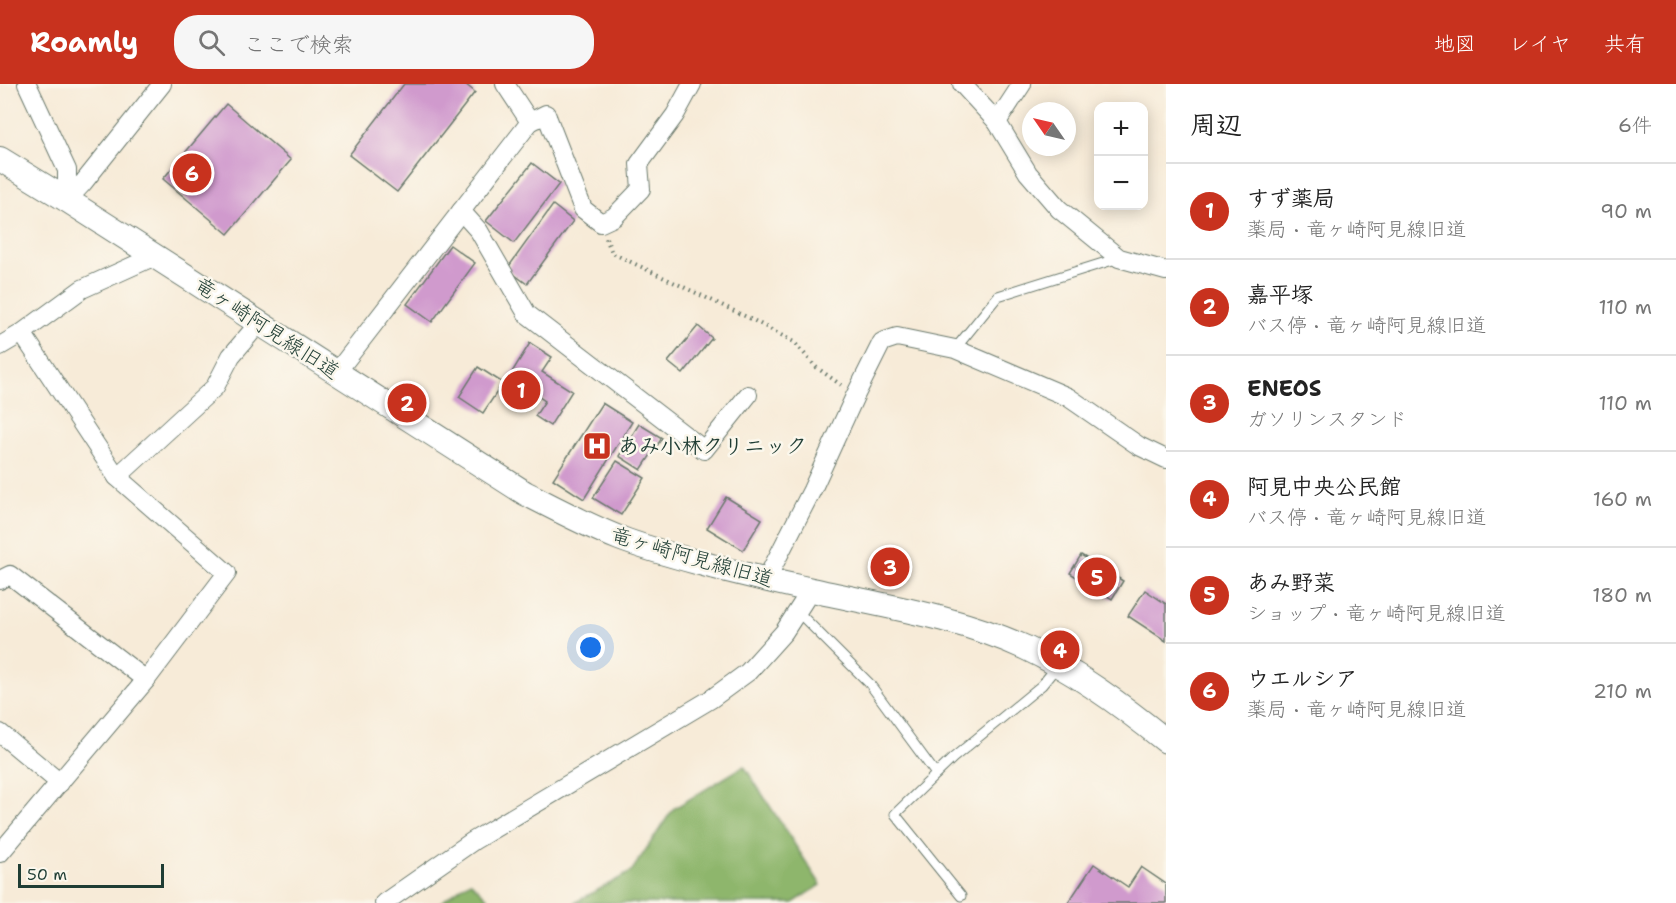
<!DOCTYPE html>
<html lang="ja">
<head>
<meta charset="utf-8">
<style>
  body { margin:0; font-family:"Shantell Sans","Klee One",sans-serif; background:#f6f6f6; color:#222 }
  .controls { position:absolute; right:18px; top:18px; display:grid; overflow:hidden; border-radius:12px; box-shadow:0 3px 15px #0003 }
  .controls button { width:54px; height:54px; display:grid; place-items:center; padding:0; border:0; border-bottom:2px solid #e0e0e0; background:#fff; color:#222; font:30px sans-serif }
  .compass { position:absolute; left:1022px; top:18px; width:54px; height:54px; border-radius:50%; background:#fff; box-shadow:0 3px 15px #0003; rotate:304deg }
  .scale { position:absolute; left:18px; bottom:15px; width:146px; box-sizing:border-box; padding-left:6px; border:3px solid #1f3d34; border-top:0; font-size:16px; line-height:21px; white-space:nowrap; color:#1f3d34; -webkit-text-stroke:4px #fbf7ec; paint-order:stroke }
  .you { position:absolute; left:591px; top:564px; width:21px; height:21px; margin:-15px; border:4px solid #fff; border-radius:50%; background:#1a73e8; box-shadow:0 0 0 9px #1a73e833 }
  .badge { display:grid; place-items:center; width:39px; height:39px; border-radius:50%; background:#c8321e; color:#fff; font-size:20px; font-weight:700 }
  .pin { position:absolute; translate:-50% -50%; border:3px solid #fff; box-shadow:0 2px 6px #0006 }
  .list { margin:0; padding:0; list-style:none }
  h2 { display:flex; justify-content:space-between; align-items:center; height:78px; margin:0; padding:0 24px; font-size:26px }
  h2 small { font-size:20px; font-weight:400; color:#767676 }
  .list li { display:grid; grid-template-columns:39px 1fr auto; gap:18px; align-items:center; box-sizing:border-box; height:96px; padding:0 24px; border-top:2px solid #e0e0e0 }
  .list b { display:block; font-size:22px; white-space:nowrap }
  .list p { margin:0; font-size:20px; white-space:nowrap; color:#767676 }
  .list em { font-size:20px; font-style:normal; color:#767676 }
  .icon { flex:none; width:33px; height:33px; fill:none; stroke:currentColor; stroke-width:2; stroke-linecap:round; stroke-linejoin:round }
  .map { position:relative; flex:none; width:1166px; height:819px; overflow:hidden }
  header { display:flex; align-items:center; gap:36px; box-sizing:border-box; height:84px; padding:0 30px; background:#c8321e; color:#fff }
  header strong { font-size:28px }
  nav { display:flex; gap:33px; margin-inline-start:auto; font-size:21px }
  .search { width:420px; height:54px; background:#f6f6f6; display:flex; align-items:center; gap:15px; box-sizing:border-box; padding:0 21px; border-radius:24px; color:#767676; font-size:22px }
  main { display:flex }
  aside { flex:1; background:#fff }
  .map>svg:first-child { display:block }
</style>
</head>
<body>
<header>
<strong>Roamly</strong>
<div class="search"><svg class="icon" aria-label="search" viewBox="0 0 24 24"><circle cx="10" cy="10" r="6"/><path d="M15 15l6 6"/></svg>ここで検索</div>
<nav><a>地図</a><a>レイヤ</a><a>共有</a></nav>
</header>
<main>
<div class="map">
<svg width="1166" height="819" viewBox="0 0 1166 819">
  <rect width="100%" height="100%" fill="#fbf7ec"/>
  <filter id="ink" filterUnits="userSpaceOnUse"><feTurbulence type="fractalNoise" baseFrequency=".0167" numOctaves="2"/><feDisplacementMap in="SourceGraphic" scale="12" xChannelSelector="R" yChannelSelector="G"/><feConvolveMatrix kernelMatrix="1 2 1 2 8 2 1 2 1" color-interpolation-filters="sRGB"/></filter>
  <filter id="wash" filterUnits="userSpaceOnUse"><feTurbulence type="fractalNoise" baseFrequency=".008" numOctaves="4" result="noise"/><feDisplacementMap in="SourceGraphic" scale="24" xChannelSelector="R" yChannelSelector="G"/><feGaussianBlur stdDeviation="1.35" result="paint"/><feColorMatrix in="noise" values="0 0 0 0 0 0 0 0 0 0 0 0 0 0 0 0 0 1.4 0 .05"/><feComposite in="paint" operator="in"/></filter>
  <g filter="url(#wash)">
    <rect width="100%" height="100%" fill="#f7ebd8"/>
    <g fill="#8eb66c" stroke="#567a50" stroke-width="1.5">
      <path d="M 744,682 L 821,801 L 793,819 L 574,819 L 631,788 L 673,725 Z"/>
      <path d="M 470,797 L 493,819 L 440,819 Z"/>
    </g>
    <g id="blocks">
      <g fill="#d09acd">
        <path d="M 404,0 L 465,0 L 475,8 L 397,108 L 349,71 Z"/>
        <path d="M 226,20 L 291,76 L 228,150 L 163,95 Z"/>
        <path d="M 532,79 L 559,100 L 514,159 L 486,137 Z"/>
        <path d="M 553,121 L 573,137 L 527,200 L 507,185 Z"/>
        <path d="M 450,161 L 475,179 L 432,238 L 407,220 Z"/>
        <path d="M 698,242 L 712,254 L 683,290 L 668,278 Z"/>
        <path d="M 530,259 L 552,273 L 542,288 L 572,307 L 550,342 L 535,332 L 545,317 L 509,293 Z"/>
        <path d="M 478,283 L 503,299 L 483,329 L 459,313 Z"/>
        <path d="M 602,319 L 632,338 L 584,415 L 553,395 Z"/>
        <path d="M 639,340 L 662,354 L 641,386 L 619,372 Z"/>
        <path d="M 617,377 L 645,394 L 621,431 L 593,414 Z"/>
        <path d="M 726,413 L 762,435 L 743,466 L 707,444 Z"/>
        <path d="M 1081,471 L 1123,497 L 1112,515 L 1070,489 Z"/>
        <path d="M 1145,506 L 1166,520 L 1166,557 L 1128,532 Z"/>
        <path d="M 1094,780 L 1128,803 L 1141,783 L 1166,800 L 1166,819 L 1068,819 Z"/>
      </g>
    </g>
  </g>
  <g filter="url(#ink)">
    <use href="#blocks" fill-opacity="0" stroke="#6b7a6d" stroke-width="1.5"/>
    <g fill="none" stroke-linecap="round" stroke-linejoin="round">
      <g stroke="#6b7a6d" stroke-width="11">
        <g id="service">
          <path d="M 955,265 L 998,212 L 1119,174"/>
          <path d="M 797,527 L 869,599 L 936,690"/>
          <path d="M 961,812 L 895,730 L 953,674 L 1042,601 L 1058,581"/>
        </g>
      </g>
      <g stroke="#6b7a6d" stroke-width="20">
        <g id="minor">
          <path d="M 27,0 L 67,86 L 67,116"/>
          <path d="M 505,0 L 530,38 L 546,30 L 583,125 L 601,139 L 614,133 L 641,105 L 639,80 L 675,31 L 692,0"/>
          <path d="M 962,0 L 997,38 L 1028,89 L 1059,125 L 1119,174 L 1166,187"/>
          <path d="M 997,38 L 1022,0"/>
          <path d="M 67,116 L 83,99 L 162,0"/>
          <path d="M 461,127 L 479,147 L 527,230 L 704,366 L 748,311"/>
          <path d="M 0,262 L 22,249 L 82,205 L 155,172"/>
          <path d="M 336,289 L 530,38"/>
          <path d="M 117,393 L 215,303 L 231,272 L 259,239"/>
          <path d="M 0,496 L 10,491 L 146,596"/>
          <path d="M 766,496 L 812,406 L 855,312 L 882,258 L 897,253 L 955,265 L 1068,313 L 1139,362 L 1166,375"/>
          <path d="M 0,649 L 60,699"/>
          <path d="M 0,769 L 146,596 L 227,489 L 117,393 L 22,249"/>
          <path d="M 384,819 L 473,757 L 711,615 L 748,588 L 784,548 L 811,506"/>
        </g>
      </g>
      <g stroke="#6b7a6d" stroke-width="26">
        <path id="tertiary" d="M 0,75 L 67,116 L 525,409 C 556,425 586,441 619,454 C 650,466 682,474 715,483 C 747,491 779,499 812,506 C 884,522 959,533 1026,564 C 1077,588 1123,622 1166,657"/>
      </g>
      <path stroke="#6b7a6d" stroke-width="4" stroke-dasharray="1.5 4.5" stroke-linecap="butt" d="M 606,154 L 612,169 L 751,235 L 794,258 L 816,283 L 841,301"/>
      <use href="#service" stroke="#fff" stroke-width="9"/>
      <use href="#minor" stroke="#fff" stroke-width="18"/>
      <use href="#tertiary" stroke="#fff" stroke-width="24"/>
    </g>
  </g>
  <defs>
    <g id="hospital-square" transform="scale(1.5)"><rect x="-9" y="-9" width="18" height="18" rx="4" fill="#c8321e" stroke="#fbf7ec"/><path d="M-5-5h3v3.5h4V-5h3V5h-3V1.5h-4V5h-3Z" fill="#fff"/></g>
  </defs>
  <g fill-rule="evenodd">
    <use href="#hospital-square" x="597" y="362"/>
  </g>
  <g text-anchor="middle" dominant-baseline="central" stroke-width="5" stroke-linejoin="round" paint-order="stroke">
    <g font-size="21" fill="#1f3d34" stroke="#fbf7ec">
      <text transform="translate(267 244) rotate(33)">竜ヶ崎阿見線旧道</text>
      <text transform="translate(692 473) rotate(16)">竜ヶ崎阿見線旧道</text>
    </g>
    <g font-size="21" font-weight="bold" fill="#1f3d34" stroke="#fbf7ec" text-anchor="start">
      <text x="618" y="362">あみ小林クリニック</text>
    </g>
  </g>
</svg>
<div class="controls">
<button>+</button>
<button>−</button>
</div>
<svg class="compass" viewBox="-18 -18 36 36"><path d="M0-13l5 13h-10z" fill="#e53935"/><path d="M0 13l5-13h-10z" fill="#767676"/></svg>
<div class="scale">50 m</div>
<div class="you"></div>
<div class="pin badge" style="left:521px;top:306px">1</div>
<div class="pin badge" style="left:407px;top:319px">2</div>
<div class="pin badge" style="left:890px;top:483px">3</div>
<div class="pin badge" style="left:1060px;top:566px">4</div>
<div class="pin badge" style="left:1097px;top:493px">5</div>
<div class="pin badge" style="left:192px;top:89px">6</div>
</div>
<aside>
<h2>周辺<small>6件</small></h2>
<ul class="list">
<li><span class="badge">1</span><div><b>すず薬局</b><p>薬局 · 竜ヶ崎阿見線旧道</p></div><em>90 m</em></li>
<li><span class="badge">2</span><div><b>嘉平塚</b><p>バス停 · 竜ヶ崎阿見線旧道</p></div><em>110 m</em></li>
<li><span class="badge">3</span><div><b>ENEOS</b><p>ガソリンスタンド</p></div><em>110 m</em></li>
<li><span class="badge">4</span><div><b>阿見中央公民館</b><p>バス停 · 竜ヶ崎阿見線旧道</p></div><em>160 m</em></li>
<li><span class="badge">5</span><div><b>あみ野菜</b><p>ショップ · 竜ヶ崎阿見線旧道</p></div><em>180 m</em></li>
<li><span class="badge">6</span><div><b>ウエルシア</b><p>薬局 · 竜ヶ崎阿見線旧道</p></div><em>210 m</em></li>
</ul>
</aside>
</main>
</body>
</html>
